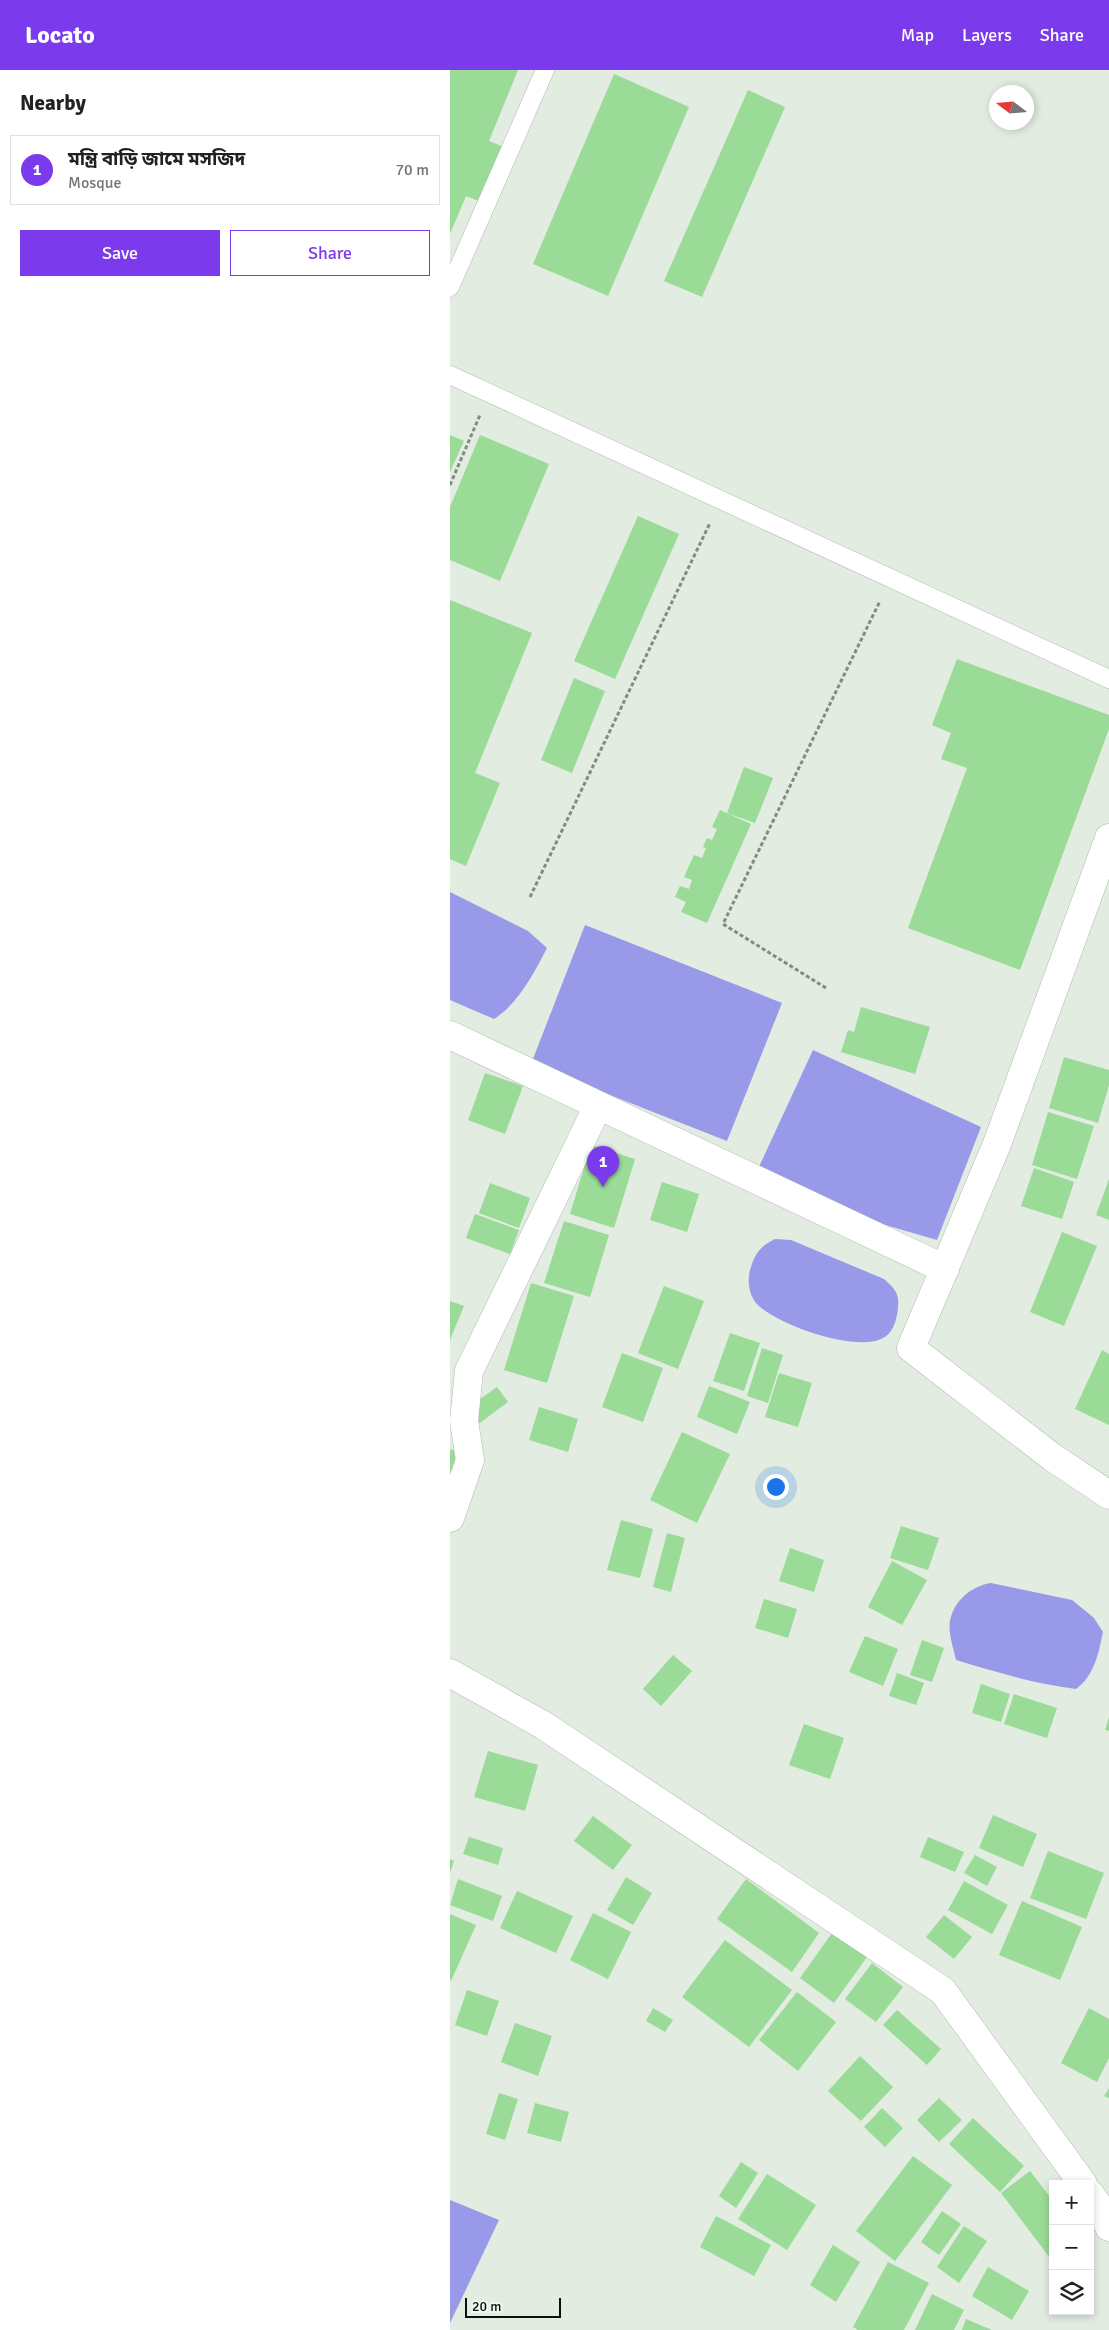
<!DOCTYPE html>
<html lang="en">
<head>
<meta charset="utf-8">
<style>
  body { margin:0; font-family:Signika,"Noto Sans Bengali",sans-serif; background:#f2f2f2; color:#202124 }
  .controls { position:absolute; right:15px; bottom:15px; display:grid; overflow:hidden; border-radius:0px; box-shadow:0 2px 8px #0003 }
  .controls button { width:45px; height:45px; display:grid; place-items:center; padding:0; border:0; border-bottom:1px solid #e0e0e0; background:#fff; color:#202124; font:25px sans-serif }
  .compass { position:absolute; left:539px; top:15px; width:45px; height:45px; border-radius:50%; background:#fff; box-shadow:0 2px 8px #0003; rotate:286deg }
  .scale { position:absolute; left:15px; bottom:12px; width:96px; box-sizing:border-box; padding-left:5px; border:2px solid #0c100c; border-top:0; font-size:14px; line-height:18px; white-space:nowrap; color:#0c100c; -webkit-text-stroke:4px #eff9ef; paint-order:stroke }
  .you { position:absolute; left:325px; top:1416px; width:18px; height:18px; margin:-12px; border:4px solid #fff; border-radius:50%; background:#1a73e8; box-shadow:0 0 0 8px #1a73e833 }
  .badge { display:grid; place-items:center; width:32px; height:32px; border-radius:50%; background:#7c3aed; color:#fff; font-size:16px; font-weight:700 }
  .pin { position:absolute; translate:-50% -41px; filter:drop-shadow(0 1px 2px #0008) }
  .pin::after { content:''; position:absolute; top:26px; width:18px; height:15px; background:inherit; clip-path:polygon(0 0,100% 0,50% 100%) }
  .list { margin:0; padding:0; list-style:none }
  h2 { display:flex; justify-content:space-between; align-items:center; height:65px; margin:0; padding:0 20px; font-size:21px }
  h2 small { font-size:16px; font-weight:400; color:#757577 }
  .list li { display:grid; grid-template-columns:32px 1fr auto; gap:15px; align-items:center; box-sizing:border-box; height:70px; margin:0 10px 10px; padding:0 10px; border:1px solid #e0e0e0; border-radius:0px }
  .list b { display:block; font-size:19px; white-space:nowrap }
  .list p { margin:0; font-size:16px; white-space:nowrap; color:#757577 }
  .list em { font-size:16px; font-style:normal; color:#757577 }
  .actions { display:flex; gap:10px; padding:15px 20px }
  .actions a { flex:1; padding:11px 0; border:1px solid #7c3aed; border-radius:0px; text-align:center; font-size:18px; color:#7c3aed }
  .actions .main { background:#7c3aed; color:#fff }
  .icon { flex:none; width:28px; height:28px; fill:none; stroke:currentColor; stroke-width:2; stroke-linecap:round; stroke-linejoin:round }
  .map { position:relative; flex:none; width:659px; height:2260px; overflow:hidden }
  header { display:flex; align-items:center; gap:30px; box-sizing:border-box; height:70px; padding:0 25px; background:#7c3aed; color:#fff }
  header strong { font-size:24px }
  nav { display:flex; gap:28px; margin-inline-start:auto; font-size:18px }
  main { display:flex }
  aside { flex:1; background:#fff }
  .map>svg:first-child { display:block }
</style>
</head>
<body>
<header>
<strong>Locato</strong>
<nav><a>Map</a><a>Layers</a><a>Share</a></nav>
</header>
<main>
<aside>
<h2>Nearby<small></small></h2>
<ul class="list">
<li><span class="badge">1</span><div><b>মন্ত্রি বাড়ি জামে মসজিদ</b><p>Mosque</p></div><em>70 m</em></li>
</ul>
<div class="actions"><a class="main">Save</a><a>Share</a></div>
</aside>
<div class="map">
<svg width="659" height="2260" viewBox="0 0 659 2260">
  <rect width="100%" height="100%" fill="#e2ece1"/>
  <g fill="#9999ea">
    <path d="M 0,822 L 78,861 L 97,878 C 84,903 68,934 44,949 L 0,930 Z"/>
    <path d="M 135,855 L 332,933 L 277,1071 L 81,994 Z"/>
    <path d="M 363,980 L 531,1057 L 487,1170 L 411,1148 L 307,1101 Z"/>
    <path d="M 325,1169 L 341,1170 L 434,1209 C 448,1221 450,1226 447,1245 C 445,1255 441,1265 431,1269 C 404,1282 324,1254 306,1233 C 298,1223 297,1208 301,1197 C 305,1183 312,1175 325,1169 Z"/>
    <path d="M 541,1513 L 622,1530 L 644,1548 L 653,1562 C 648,1584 645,1605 626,1619 C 585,1614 546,1602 506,1590 C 504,1581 501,1572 500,1563 C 496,1538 518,1516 541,1513 Z"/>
    <path d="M 0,2130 L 49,2150 L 0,2253 Z"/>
  </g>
  <g fill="#99db97">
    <path d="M 0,0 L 68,0 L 39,71 L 56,78 L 33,133 L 16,126 L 0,164 Z"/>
    <path d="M 164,4 L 239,37 L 158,226 L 83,194 Z"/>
    <path d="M 298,20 L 335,37 L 252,227 L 214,211 Z"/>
    <path d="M 0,365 L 14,371 L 0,402 Z"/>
    <path d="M 30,365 L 99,394 L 50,511 L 0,490 L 0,437 Z"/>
    <path d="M 188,446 L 229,464 L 165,609 L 124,591 Z"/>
    <path d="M 0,530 L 82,563 L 25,703 L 50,713 L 16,796 L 0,789 Z"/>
    <path d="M 507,589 L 659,645 L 659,659 L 570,900 L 458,858 L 517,698 L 491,689 L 501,663 L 482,655 Z"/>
    <path d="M 124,608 L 155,621 L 122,703 L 91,690 Z"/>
    <path d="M 294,697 L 323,708 L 305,753 L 277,743 Z"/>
    <path d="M 270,740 L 301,754 L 257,853 L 231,842 L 236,832 L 225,827 L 230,816 L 239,819 L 242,810 L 234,807 L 244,785 L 252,788 L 256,778 L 253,777 L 257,768 L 262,770 L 267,759 L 262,757 Z"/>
    <path d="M 411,937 L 480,957 L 465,1004 L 391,982 L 398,960 L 404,962 Z"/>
    <path d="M 614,987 L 659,1000 L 659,1015 L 648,1053 L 599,1038 Z"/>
    <path d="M 35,1003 L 73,1016 L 55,1064 L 18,1050 Z"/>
    <path d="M 598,1042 L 644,1056 L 627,1109 L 582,1095 Z"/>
    <path d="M 141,1075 L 185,1089 L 164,1158 L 120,1144 Z"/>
    <path d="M 584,1098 L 624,1112 L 612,1149 L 571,1136 Z"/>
    <path d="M 659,1109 L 659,1150 L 646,1145 Z"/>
    <path d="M 212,1112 L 249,1124 L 237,1162 L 200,1150 Z"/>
    <path d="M 40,1113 L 80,1128 L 69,1158 L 29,1143 Z"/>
    <path d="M 25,1144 L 69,1160 L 60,1184 L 16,1168 Z"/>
    <path d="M 114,1151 L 159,1165 L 140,1227 L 94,1213 Z"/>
    <path d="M 612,1162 L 647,1176 L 614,1256 L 580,1242 Z"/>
    <path d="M 81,1213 L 124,1226 L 97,1313 L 54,1300 Z"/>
    <path d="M 214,1216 L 254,1231 L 228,1299 L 188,1283 Z"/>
    <path d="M 0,1231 L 14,1236 L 0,1270 Z"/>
    <path d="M 280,1263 L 310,1273 L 294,1321 L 263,1311 Z"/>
    <path d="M 312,1278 L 333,1285 L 318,1333 L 297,1326 Z"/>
    <path d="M 652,1280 L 659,1284 L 659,1355 L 625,1339 Z"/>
    <path d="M 172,1283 L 213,1298 L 193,1352 L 152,1337 Z"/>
    <path d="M 329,1303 L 362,1313 L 348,1357 L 315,1347 Z"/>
    <path d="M 259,1316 L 300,1332 L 287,1364 L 247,1347 Z"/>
    <path d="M 47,1317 L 58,1332 L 27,1355 L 16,1339 Z"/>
    <path d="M 89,1337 L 128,1349 L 118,1382 L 79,1370 Z"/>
    <path d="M 232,1362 L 280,1384 L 247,1453 L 200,1430 Z"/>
    <path d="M 0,1379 L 13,1384 L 0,1422 Z"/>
    <path d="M 171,1450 L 203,1459 L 190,1508 L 157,1500 Z"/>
    <path d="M 451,1456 L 489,1468 L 478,1500 L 440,1488 Z"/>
    <path d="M 217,1463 L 235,1468 L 221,1522 L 203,1517 Z"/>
    <path d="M 340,1478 L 374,1490 L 364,1522 L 329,1511 Z"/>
    <path d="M 442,1491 L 477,1510 L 452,1555 L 418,1537 Z"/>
    <path d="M 314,1529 L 347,1539 L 338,1568 L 305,1558 Z"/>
    <path d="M 415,1566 L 448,1579 L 433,1616 L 399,1602 Z"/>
    <path d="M 472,1570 L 494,1578 L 482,1612 L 460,1605 Z"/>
    <path d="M 223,1585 L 242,1601 L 211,1636 L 193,1619 Z"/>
    <path d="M 447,1603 L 474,1613 L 466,1635 L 439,1626 Z"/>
    <path d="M 531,1614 L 560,1624 L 551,1652 L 522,1643 Z"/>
    <path d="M 564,1624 L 607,1638 L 597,1668 L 554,1654 Z"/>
    <path d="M 659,1647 L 659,1661 L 655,1660 Z"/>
    <path d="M 354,1654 L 394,1668 L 380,1709 L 339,1695 Z"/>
    <path d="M 38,1681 L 88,1695 L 75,1741 L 24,1727 Z"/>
    <path d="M 543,1745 L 587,1764 L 573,1797 L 529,1778 Z"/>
    <path d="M 143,1746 L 182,1775 L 163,1800 L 124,1771 Z"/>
    <path d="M 19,1767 L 53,1778 L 48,1795 L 13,1784 Z"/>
    <path d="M 478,1767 L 514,1782 L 505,1802 L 470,1787 Z"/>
    <path d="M 598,1781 L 654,1803 L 636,1849 L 580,1828 Z"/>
    <path d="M 525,1785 L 547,1797 L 537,1816 L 514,1803 Z"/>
    <path d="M 0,1789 L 4,1791 L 0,1803 Z"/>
    <path d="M 176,1807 L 202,1823 L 183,1855 L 157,1840 Z"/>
    <path d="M 8,1809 L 52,1826 L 43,1851 L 0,1835 Z"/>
    <path d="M 296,1809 L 369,1863 L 342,1902 L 267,1849 Z"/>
    <path d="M 514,1811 L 558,1835 L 542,1864 L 498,1840 Z"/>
    <path d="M 67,1821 L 123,1846 L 106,1883 L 50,1858 Z"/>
    <path d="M 572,1831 L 632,1857 L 610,1910 L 549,1885 Z"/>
    <path d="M 143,1843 L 181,1862 L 158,1909 L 120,1890 Z"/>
    <path d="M 0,1844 L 26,1855 L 1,1911 L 0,1910 Z"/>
    <path d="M 494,1845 L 522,1867 L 504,1889 L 476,1867 Z"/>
    <path d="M 382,1863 L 417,1887 L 384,1933 L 350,1908 Z"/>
    <path d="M 275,1870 L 342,1920 L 299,1977 L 232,1927 Z"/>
    <path d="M 422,1893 L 453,1917 L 426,1952 L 395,1929 Z"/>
    <path d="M 17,1920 L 49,1931 L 37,1966 L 5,1955 Z"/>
    <path d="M 347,1922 L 386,1952 L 348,2001 L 309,1970 Z"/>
    <path d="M 203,1938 L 223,1950 L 215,1962 L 196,1951 Z"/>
    <path d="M 639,1938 L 659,1949 L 659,1988 L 647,2012 L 611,1993 Z"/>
    <path d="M 447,1940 L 491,1979 L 477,1995 L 433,1955 Z"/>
    <path d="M 65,1953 L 102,1966 L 88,2006 L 51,1992 Z"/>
    <path d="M 410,1986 L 443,2017 L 411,2051 L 378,2021 Z"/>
    <path d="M 659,2018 L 659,2028 L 654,2026 Z"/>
    <path d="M 49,2023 L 68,2029 L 55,2070 L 36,2064 Z"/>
    <path d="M 489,2028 L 512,2050 L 489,2072 L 467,2050 Z"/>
    <path d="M 85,2033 L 119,2042 L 111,2072 L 77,2063 Z"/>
    <path d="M 432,2038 L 453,2058 L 435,2077 L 414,2057 Z"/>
    <path d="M 523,2048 L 574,2096 L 550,2122 L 499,2074 Z"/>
    <path d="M 463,2086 L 502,2115 L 445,2191 L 406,2161 Z"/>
    <path d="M 291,2092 L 308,2103 L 286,2138 L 269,2126 Z"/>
    <path d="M 580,2101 L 603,2131 L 603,2192 L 551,2123 Z"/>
    <path d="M 317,2104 L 366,2135 L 337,2180 L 288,2149 Z"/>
    <path d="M 492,2141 L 511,2154 L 489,2185 L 471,2172 Z"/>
    <path d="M 266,2146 L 321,2175 L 304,2206 L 250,2177 Z"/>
    <path d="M 514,2156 L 537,2171 L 509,2213 L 487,2197 Z"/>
    <path d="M 383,2175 L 410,2192 L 386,2232 L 360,2215 Z"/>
    <path d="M 438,2192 L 479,2213 L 454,2260 L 408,2260 L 403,2257 Z"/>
    <path d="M 538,2197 L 579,2221 L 562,2250 L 522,2226 Z"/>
    <path d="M 482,2224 L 514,2240 L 504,2260 L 465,2260 Z"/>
    <path d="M 516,2249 L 542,2260 L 512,2260 Z"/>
  </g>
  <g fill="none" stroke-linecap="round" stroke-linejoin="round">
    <g stroke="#b1bab0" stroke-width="19">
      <g id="lane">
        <path d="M 0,217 L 95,0"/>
        <path d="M 0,305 L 659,609"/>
      </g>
    </g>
    <g stroke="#b1bab0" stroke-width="29">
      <g id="street">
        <path d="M 659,768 L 547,1074 L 461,1278 L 602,1387 L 659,1425"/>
        <path d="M 0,965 L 495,1199"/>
        <path d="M 0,1448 L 20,1390 L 14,1351 L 19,1301 L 148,1036"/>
        <path d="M 0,1603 L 93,1655 L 493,1921 L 633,2114"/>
        <path d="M 640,2124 L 653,2142 L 659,2157"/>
      </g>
    </g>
    <g stroke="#838b83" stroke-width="3" stroke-dasharray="4 2.5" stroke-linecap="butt">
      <path d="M 0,415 L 30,345"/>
      <path d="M 80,827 L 260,453"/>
      <path d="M 376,918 L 273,854 L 430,531"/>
    </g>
    <use href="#lane" stroke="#fff" stroke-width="18"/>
    <use href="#street" stroke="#fff" stroke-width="28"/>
  </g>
</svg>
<div class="controls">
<button>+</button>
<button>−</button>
<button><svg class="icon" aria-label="layers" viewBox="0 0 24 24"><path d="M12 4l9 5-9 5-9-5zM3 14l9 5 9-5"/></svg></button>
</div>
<svg class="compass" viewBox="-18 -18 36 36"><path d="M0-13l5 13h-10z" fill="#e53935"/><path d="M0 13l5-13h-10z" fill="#757577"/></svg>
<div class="scale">20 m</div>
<div class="you"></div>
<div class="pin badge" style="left:153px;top:1117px">1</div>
</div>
</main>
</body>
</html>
